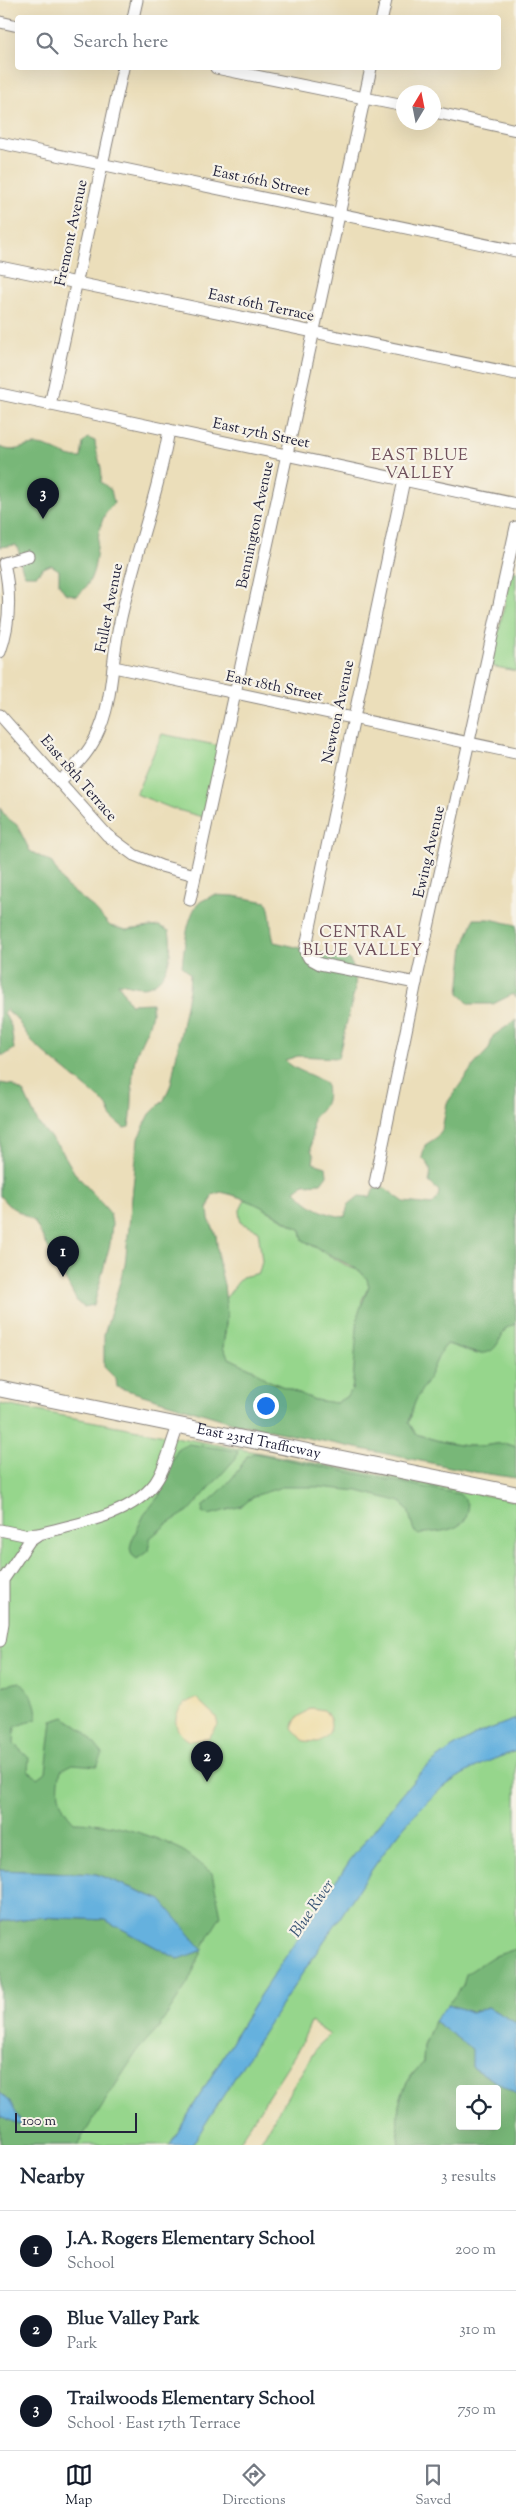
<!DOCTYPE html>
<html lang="en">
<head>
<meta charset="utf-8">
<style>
  body { margin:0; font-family:"Sorts Mill Goudy",serif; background:#f6f6f7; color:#1f2937 }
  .controls { position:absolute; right:15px; bottom:15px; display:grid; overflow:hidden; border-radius:5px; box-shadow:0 5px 20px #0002 }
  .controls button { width:45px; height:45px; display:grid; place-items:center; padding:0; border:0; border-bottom:1px solid #e0e1e3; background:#fff; color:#1f2937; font:25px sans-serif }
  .compass { position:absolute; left:396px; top:85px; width:45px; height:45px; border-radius:50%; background:#fff; box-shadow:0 5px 20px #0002; rotate:10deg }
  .scale { position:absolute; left:15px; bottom:12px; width:122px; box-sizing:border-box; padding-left:5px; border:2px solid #22223b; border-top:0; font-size:14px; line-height:18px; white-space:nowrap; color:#22223b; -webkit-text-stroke:4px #f7f3e8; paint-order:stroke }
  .you { position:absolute; left:265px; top:1405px; width:18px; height:18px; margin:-12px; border:4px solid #fff; border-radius:50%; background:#1a73e8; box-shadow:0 0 0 8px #1a73e833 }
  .badge { display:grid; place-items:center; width:32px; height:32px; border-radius:50%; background:#111827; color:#fff; font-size:16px; font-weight:700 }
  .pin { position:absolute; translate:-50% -41px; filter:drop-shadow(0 1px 2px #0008) }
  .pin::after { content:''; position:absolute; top:26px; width:18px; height:15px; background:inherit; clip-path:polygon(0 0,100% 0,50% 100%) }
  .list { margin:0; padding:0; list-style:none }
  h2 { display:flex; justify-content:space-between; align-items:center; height:65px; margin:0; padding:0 20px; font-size:21px }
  h2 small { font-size:16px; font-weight:400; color:#747a83 }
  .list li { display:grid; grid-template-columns:32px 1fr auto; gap:15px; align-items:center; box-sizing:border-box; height:80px; padding:0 20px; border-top:1px solid #e0e1e3 }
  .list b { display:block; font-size:19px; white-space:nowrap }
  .list p { margin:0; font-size:16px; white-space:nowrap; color:#747a83 }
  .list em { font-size:16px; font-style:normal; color:#747a83 }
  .icon { flex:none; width:28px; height:28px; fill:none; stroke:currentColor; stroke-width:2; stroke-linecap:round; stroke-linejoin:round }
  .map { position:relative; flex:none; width:516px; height:2145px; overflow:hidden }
  .search { position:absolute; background:#fff; box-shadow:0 5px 20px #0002; left:15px; right:15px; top:15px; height:55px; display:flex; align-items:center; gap:12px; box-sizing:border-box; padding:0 18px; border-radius:5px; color:#747a83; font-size:19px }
  .sheet { height:305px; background:#fff }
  nav { display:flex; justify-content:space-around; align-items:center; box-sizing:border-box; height:70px; border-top:1px solid #e0e1e3; background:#fff; font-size:14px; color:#747a83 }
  nav a { display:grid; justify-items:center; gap:2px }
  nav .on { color:#111827 }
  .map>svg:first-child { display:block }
</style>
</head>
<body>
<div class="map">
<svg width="516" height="2145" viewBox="0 0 516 2145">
  <rect width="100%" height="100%" fill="#f7f3e8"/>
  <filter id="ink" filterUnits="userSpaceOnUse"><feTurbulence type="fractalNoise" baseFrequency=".02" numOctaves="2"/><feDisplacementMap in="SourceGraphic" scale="10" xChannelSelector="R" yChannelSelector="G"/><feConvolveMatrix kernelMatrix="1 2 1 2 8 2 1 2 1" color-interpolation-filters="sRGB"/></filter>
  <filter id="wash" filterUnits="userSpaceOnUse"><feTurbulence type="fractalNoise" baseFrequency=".0096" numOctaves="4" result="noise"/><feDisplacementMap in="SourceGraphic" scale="20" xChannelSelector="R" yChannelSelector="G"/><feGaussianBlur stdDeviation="1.12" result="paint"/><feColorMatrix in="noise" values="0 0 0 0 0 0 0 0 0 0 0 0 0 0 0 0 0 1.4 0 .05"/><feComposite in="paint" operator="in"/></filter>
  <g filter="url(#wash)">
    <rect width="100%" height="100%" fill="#ebdeba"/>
    <g fill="#96d68c" stroke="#5c7c64">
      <path d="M 512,570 L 516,571 L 516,671 L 491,666 Z"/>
      <path d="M 162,734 L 220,746 L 206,818 L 171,808 L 136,794 Z"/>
      <path d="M 246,1198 L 301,1230 L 303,1240 L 349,1267 L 360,1271 L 367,1279 L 369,1286 L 362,1300 L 352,1390 L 346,1397 L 336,1403 L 315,1400 L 267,1380 L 254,1370 L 229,1358 L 223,1348 L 226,1326 L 225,1299 L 242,1277 L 259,1273 L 262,1261 L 258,1230 L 241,1223 L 239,1212 Z"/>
      <path d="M 516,1324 L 516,1447 C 499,1440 495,1446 478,1446 C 457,1447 435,1440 416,1434 L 409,1423 L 417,1394 L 426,1383 L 440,1352 L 447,1344 L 477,1354 L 496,1346 L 506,1328 Z"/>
      <path d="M 0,1404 L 516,1501 L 516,1719 L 479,1733 L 452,1748 L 424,1769 L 402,1794 L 351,1859 L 258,1998 L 170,2145 L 0,2145 Z"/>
      <path d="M 516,1751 L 516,1949 L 492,1957 L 448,2004 L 434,2021 L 424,2046 L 423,2063 C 398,2086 395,2113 399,2145 L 258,2145 L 317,2047 L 330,2035 L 311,2022 L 299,2048 L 237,2145 L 192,2145 C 240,2069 288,1993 339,1919 C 367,1877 395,1831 433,1796 C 457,1774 486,1761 516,1751 Z"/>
    </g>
    <g fill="#78b778" stroke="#4d6c5a" fill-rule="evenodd">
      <path d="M 88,438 L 95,441 C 96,457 104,466 101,482 L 111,490 L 114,503 C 110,508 105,513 103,519 C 92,546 103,575 77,596 L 65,593 L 59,584 L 59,570 L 51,565 L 43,568 L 37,575 L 25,575 C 18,563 22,555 16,545 L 0,547 L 0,447 C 16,454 19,446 35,445 C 51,444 64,459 81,458 L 83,443 Z"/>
      <path d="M 0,808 L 6,817 L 17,825 L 30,851 L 52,863 L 65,885 L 94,908 L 110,926 L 126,930 L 159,926 L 169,931 C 174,951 168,987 141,987 C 134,987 125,983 118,983 L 130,1004 L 152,1003 C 154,1021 143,1036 137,1052 C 129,1076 135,1102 129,1127 L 124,1128 L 112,1118 L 106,1104 L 49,1057 L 32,1042 L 16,1018 L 6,1009 L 4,1013 L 11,1026 L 14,1049 L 5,1055 L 0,1055 Z"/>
      <path d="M 213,895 L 234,896 L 267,902 C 272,915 270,928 274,942 L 349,959 L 356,972 L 355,989 L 338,1058 L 298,1056 L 285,1060 C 296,1072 312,1073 326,1084 C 328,1100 326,1107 313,1118 L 311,1150 L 314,1156 L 313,1163 L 326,1167 L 327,1175 L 321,1183 L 304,1184 L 295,1190 C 309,1207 323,1214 345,1217 L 348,1205 L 359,1196 L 370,1197 L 374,1189 L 385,1188 L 404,1202 L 432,1205 L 438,1198 L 439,1191 L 429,1182 C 432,1171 431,1166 422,1158 L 425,1145 L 436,1138 L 442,1130 L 447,1103 L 474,1065 L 489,1049 L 493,1036 L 516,1020 L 516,1324 L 506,1328 C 502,1334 500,1341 496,1346 C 485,1362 461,1347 447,1344 C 436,1356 434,1370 426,1383 C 416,1399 413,1404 409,1423 L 416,1434 C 435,1440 457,1447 478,1446 C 495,1446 499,1440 516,1447 L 516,1478 L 475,1472 L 234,1423 L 117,1387 L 116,1379 L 104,1367 L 104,1335 L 125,1265 L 138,1138 L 150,1114 L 164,1100 L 171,1084 L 189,989 L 190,974 L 182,966 C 184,950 187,914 199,903 C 202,900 209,898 213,895 ZM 221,1192 C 250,1198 275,1214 301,1230 L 303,1240 L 360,1271 L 367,1279 L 369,1286 L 358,1314 L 353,1382 L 352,1390 L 346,1397 L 336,1403 L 315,1400 L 267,1380 L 254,1370 L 229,1358 L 223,1348 L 227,1314 L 224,1285 L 219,1264 L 216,1235 L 209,1219 L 208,1209 L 212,1195 Z"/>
      <path d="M 474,919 L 490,919 L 516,925 L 516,998 L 513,994 L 493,1004 L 469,1004 L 459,993 L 464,945 Z"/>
      <path d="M 0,1083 L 12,1085 L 24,1093 L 38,1123 L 62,1151 L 74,1172 L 110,1213 L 112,1224 L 110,1244 L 94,1305 L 84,1307 L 78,1303 L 34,1221 L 8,1205 L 0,1196 Z"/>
      <path d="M 189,1444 L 238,1451 L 236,1458 L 190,1510 L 167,1524 L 150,1538 L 148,1551 L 137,1559 L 132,1555 L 130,1548 L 132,1540 L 144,1515 L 159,1496 L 173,1458 L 179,1448 Z"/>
      <path d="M 254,1453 L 459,1494 C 465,1499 468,1503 468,1511 C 465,1533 436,1531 419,1534 L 414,1531 L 408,1510 L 401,1502 L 358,1491 L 319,1487 L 282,1487 L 254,1496 L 242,1506 L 209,1515 L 202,1512 L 203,1506 C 221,1492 236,1476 247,1456 Z"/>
      <path d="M 20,1682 C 32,1694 37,1703 37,1719 L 15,1727 L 14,1744 L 29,1758 L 28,1771 L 38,1778 L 46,1772 L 52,1721 L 64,1717 L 84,1731 L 103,1754 L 97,1766 L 73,1764 L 61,1770 C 56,1792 58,1805 74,1822 C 107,1822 148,1833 178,1848 C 190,1854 201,1865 212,1873 L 221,1916 L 208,1937 L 188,1983 L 159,2027 L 138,2050 L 77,2145 L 0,2145 L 0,2116 L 22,2125 L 9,2100 L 0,2093 L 0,1922 L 39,1917 L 105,1920 L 178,1959 L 161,1900 L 97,1874 L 0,1870 L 0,1689 L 4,1685 Z"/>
      <path d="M 516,1949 L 516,2023 L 488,2007 L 471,2012 L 448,2004 L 463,1986 L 466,1974 L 492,1957 Z"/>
      <path d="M 434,2021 L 473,2049 L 472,2067 L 516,2094 L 516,2145 L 399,2145 C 395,2113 398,2086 423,2063 L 424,2046 ZM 460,2089 L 497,2089 L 497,2126 L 460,2126 Z"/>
    </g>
    <g fill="#eeda9e" stroke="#887e6c">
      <path d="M 196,1698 L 216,1717 L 218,1725 L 208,1739 L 190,1741 C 167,1729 174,1705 196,1698 Z"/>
      <path d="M 311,1708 L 324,1710 C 335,1722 333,1735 318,1742 L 304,1741 L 292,1728 L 296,1719 Z"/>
    </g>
    <g fill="#65b1de" stroke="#446a8c">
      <path d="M 516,1719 L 516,1751 C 486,1761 457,1774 433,1796 C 395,1831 367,1877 339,1919 C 288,1993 240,2069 192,2145 L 170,2145 L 260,1995 L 351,1859 L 402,1794 L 424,1769 L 452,1748 L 479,1733 Z"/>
      <path d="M 0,1870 L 96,1874 L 161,1900 L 203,1950 L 178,1959 L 105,1920 L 39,1917 L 0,1922 Z"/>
      <path d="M 448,2004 L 471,2012 L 488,2007 L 516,2023 L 516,2094 L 472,2067 L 472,2049 L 434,2021 Z"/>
      <path d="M 0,2093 L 9,2100 L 23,2126 L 0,2116 Z"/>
    </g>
  </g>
  <g filter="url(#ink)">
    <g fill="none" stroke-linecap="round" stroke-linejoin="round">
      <g stroke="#86807a" stroke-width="13">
        <g id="minor">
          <path d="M 133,18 L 137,0"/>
          <path d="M 382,18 L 386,0"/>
          <path d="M 0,22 L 18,26"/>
          <path d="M 216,68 L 404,106"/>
          <path d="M 434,112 L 516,130"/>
          <path d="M 0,143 L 516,251"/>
          <path d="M 0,267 L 516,374"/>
          <path d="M 0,394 L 516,504"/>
          <path d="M 50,405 L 123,68"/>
          <path d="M 404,480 L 305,951 L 309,958 L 320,964 L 416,983"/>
          <path d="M 0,652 C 11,622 11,594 4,563 L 28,556"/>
          <path d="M 114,667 L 516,753"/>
          <path d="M 0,715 L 107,835 L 134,855 L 161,866 L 195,875"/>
          <path d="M 60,781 C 74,768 87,755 96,737 C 114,702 111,659 120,622 C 134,557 158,495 169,430"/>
          <path d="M 190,900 L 371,68"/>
          <path d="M 375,1183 L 415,987 L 516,527"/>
          <path d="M 0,1530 L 24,1535 L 39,1534"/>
          <path d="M 0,1641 L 3,1623 L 3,1580 L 30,1540 L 39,1534 C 77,1523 129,1517 155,1483 C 166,1468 171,1444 178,1426"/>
        </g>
      </g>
      <g stroke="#86807a" stroke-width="17">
        <g id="major">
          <path id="s1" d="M 0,1389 L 516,1494"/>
        </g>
      </g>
      <use href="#minor" stroke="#fff" stroke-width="11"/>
      <use href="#major" stroke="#fff" stroke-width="15"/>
    </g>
  </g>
  <g text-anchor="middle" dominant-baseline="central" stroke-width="4.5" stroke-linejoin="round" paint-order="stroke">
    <g font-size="15" fill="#22223b" stroke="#f7f3e8">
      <text transform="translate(261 182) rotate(12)">East 16th Street</text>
      <text transform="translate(72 233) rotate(-78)">Fremont Avenue</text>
      <text transform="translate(261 306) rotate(12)">East 16th Terrace</text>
      <text transform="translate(261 434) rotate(12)">East 17th Street</text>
      <text transform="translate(256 525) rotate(-78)">Bennington Avenue</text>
      <text transform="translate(110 608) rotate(-79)">Fuller Avenue</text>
      <text transform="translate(274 687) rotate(12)">East 18th Street</text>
      <text transform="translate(339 712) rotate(-78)">Newton Avenue</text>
      <text transform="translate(78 779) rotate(49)">East 18th Terrace</text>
      <text transform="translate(430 852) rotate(-77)">Ewing Avenue</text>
      <text stroke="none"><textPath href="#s1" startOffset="264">East 23rd Trafficway</textPath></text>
    </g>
    <g font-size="16" letter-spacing="1" fill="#6f505b" stroke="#f7f3e8">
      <text x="420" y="456">EAST BLUE<tspan x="420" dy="18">VALLEY</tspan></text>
      <text x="363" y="933">CENTRAL<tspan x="363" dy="18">BLUE VALLEY</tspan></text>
    </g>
    <g font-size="16" font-style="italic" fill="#395474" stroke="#f7f3e8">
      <text transform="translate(313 1909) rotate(-56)">Blue River</text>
    </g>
  </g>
</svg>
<div class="controls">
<button><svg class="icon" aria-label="locate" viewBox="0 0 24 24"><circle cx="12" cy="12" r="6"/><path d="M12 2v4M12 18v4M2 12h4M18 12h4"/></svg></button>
</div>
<svg class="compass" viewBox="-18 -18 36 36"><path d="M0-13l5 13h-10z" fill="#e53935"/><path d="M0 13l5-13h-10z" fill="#747a83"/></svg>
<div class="scale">100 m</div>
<div class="you"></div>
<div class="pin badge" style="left:63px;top:1277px">1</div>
<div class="pin badge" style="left:207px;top:1782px">2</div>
<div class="pin badge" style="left:43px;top:519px">3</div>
<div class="search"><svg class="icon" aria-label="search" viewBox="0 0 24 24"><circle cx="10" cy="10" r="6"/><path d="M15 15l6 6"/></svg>Search here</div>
</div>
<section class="sheet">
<h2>Nearby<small>3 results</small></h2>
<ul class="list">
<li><span class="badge">1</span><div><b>J.A. Rogers Elementary School</b><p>School</p></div><em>200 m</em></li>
<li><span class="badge">2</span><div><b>Blue Valley Park</b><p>Park</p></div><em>310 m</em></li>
<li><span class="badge">3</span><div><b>Trailwoods Elementary School</b><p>School · East 17th Terrace</p></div><em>750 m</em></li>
</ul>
</section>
<nav>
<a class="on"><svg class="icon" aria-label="map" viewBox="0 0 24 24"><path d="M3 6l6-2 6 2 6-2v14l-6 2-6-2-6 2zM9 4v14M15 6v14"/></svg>Map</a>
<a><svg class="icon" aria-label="directions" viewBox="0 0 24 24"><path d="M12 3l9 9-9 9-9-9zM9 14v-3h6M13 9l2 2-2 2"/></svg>Directions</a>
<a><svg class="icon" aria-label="saved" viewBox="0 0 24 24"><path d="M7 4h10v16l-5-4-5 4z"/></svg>Saved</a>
</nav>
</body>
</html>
